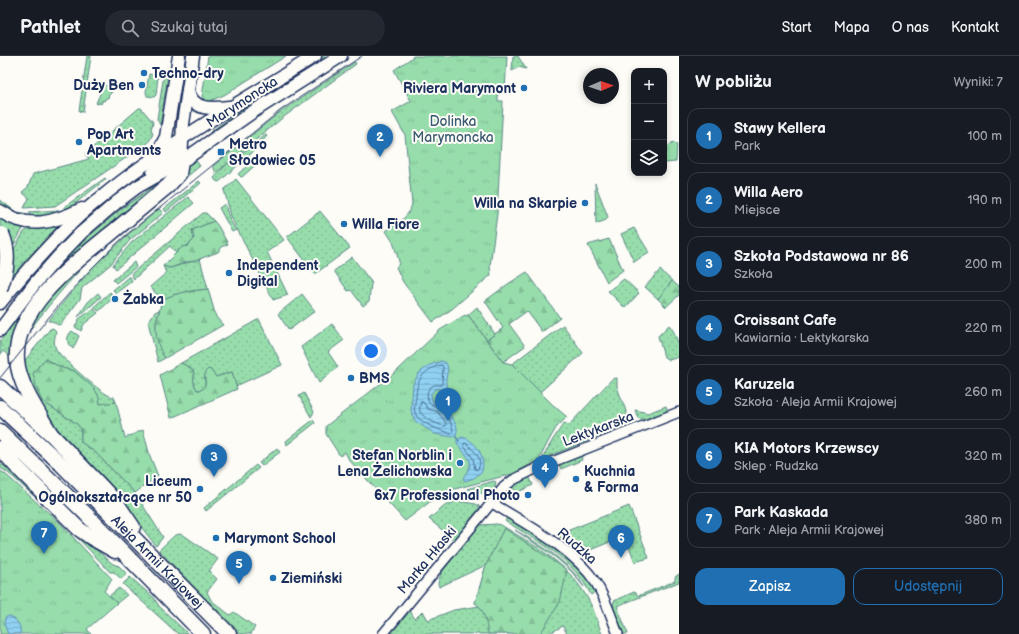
<!DOCTYPE html>
<html lang="pl">
<head>
<meta charset="utf-8">
<style>
  body { margin:0; font-family:"Balsamiq Sans",sans-serif; background:#242831; color:#f1f3f6 }
  .controls { position:absolute; right:12px; top:12px; display:grid; overflow:hidden; border-radius:8px; box-shadow:0 2px 6px #0003 }
  .controls button { width:36px; height:36px; display:grid; place-items:center; padding:0; border:0; border-bottom:1px solid #363941; background:#171b24; color:#f1f3f6; font:20px sans-serif }
  .compass { position:absolute; left:583px; top:12px; width:36px; height:36px; border-radius:50%; background:#171b24; box-shadow:0 2px 6px #0003; rotate:88deg }
  .you { position:absolute; left:371px; top:295px; width:14px; height:14px; margin:-10px; border:3px solid #fff; border-radius:50%; background:#1a73e8; box-shadow:0 0 0 6px #1a73e833 }
  .badge { display:grid; place-items:center; width:26px; height:26px; border-radius:50%; background:#1f6fb2; color:#fff; font-size:13px; font-weight:700 }
  .pin { position:absolute; translate:-50% -33px; filter:drop-shadow(0 1px 2px #0008) }
  .pin::after { content:''; position:absolute; top:21px; width:14px; height:12px; background:inherit; clip-path:polygon(0 0,100% 0,50% 100%) }
  .list { margin:0; padding:0; list-style:none }
  h2 { display:flex; justify-content:space-between; align-items:center; height:52px; margin:0; padding:0 16px; font-size:17px }
  h2 small { font-size:13px; font-weight:400; color:#9ea1a6 }
  .list li { display:grid; grid-template-columns:26px 1fr auto; gap:12px; align-items:center; box-sizing:border-box; height:56px; margin:0 8px 8px; padding:0 8px; border:1px solid #363941; border-radius:12px }
  .list b { display:block; font-size:15px; white-space:nowrap }
  .list p { margin:0; font-size:13px; white-space:nowrap; color:#9ea1a6 }
  .list em { font-size:13px; font-style:normal; color:#9ea1a6 }
  .actions { display:flex; gap:8px; padding:12px 16px }
  .actions a { flex:1; padding:9px 0; border:1px solid #1f6fb2; border-radius:12px; text-align:center; font-size:14px; color:#1f6fb2 }
  .actions .main { background:#1f6fb2; color:#fff }
  .icon { flex:none; width:22px; height:22px; fill:none; stroke:currentColor; stroke-width:2; stroke-linecap:round; stroke-linejoin:round }
  .map { position:relative; flex:none; width:679px; height:578px; overflow:hidden }
  header { display:flex; align-items:center; gap:24px; box-sizing:border-box; height:56px; padding:0 20px; background:#171b24; border-bottom:1px solid #363941 }
  header strong { font-size:19px }
  nav { display:flex; gap:22px; margin-inline-start:auto; font-size:14px }
  .search { width:280px; height:36px; background:#242831; display:flex; align-items:center; gap:10px; box-sizing:border-box; padding:0 14px; border-radius:22px; color:#9ea1a6; font-size:15px }
  main { display:flex }
  aside { flex:1; background:#171b24 }
  .map>svg:first-child { display:block }
</style>
</head>
<body>
<header>
<strong>Pathlet</strong>
<div class="search"><svg class="icon" aria-label="search" viewBox="0 0 24 24"><circle cx="10" cy="10" r="6"/><path d="M15 15l6 6"/></svg>Szukaj tutaj</div>
<nav><a>Start</a><a>Mapa</a><a>O nas</a><a>Kontakt</a></nav>
</header>
<main>
<div class="map">
<svg width="679" height="578" viewBox="0 0 679 578">
  <defs>
    <pattern id="grass-dots" width="8" height="8" patternUnits="userSpaceOnUse"><rect width="8" height="8" fill="#97ddab"/><path d="M2 2h.1M6 6h.1" fill="none" stroke="#82be96" stroke-width="1.8" stroke-linecap="round"/></pattern>
    <pattern id="forest-firs" width="22" height="20" patternUnits="userSpaceOnUse"><rect width="22" height="20" fill="#97ddab"/><path d="M5 1l3.5 6h-7zM16 11l3.5 6h-7z" fill="#82be96"/></pattern>
    <pattern id="park-tufts" width="24" height="20" patternUnits="userSpaceOnUse"><rect width="24" height="20" fill="#97ddab"/><path d="M3 7l-1-3M5 7V3M7 7l1-3M15 17l-1-3M17 17v-4M19 17l1-3" fill="none" stroke="#82be96"/></pattern>
    <pattern id="water-rules" width="6" height="5" patternUnits="userSpaceOnUse"><rect width="6" height="5" fill="#90d1f1"/><path d="M0 2.5h6" fill="none" stroke="#7cb4d1"/></pattern>
  </defs>
  <rect width="100%" height="100%" fill="#fdfcf7"/>
  <filter id="ink" filterUnits="userSpaceOnUse"><feTurbulence type="fractalNoise" baseFrequency=".025" numOctaves="2"/><feDisplacementMap in="SourceGraphic" scale="8" xChannelSelector="R" yChannelSelector="G"/><feConvolveMatrix kernelMatrix="1 2 1 2 8 2 1 2 1" color-interpolation-filters="sRGB"/></filter>
  <g filter="url(#ink)">
    <g fill="url(#grass-dots)" stroke="#598684">
      <path d="M 87,0 L 91,0 L 83,56 L 79,55 Z"/>
      <path d="M 183,0 L 186,0 L 177,65 L 173,69 Z"/>
      <path d="M 324,0 L 330,0 L 211,78 L 210,77 L 211,75 L 259,41 Z"/>
      <path d="M 513,0 L 518,0 L 526,13 L 519,11 L 512,15 Z"/>
      <path d="M 355,6 L 356,8 L 281,63 L 216,117 L 213,110 L 279,57 Z"/>
      <path d="M 149,18 L 158,20 L 156,39 L 154,41 L 147,40 L 146,36 Z"/>
      <path d="M 164,18 L 168,20 L 160,69 L 157,63 Z"/>
      <path d="M 139,52 L 141,52 L 153,66 L 151,74 L 153,78 L 148,87 L 55,150 L 24,152 L 29,142 L 22,136 L 28,131 L 33,118 L 89,103 L 85,98 Z"/>
      <path d="M 266,79 L 267,80 L 254,95 L 219,126 L 216,125 L 214,122 L 226,109 Z"/>
      <path d="M 194,102 L 200,110 C 165,139 128,167 95,199 C 68,225 45,254 22,284 L 44,244 Z"/>
      <path d="M 256,102 L 260,102 L 261,104 L 242,121 L 241,121 L 238,118 Z"/>
      <path d="M 175,115 L 57,218 L 13,295 L 9,300 L 3,295 L 0,299 L 0,285 L 17,261 L 48,223 L 69,201 L 68,200 L 87,182 L 121,153 Z"/>
      <path d="M 105,122 L 106,123 L 72,150 L 64,155 L 64,151 Z"/>
      <path d="M 236,123 L 284,184 L 267,196 L 288,239 L 273,244 L 232,163 L 224,134 Z"/>
      <path d="M 199,125 L 201,127 L 166,156 L 164,153 Z"/>
      <path d="M 595,127 L 608,161 L 606,164 L 596,168 Z"/>
      <path d="M 188,141 L 194,147 L 116,213 L 113,209 L 132,186 Z"/>
      <path d="M 0,144 L 16,156 L 24,157 L 32,163 L 24,171 L 0,213 Z"/>
      <path d="M 225,148 L 230,164 L 236,174 L 232,176 L 219,152 Z"/>
      <path d="M 59,154 L 59,156 C 51,159 42,161 33,161 L 29,156 Z"/>
      <path d="M 320,155 L 350,192 L 315,218 L 287,181 Z"/>
      <path d="M 203,157 L 206,157 L 214,165 L 192,174 L 194,183 C 190,189 181,193 176,197 L 170,190 L 134,223 L 131,218 Z"/>
      <path d="M 58,168 L 59,169 L 25,205 L 8,226 L 0,217 L 24,176 C 27,172 50,171 58,168 Z"/>
      <path d="M 634,172 L 649,196 L 634,206 L 621,178 Z"/>
      <path d="M 127,179 L 130,184 L 111,208 L 82,232 L 80,243 L 61,268 L 58,269 L 52,265 L 48,265 L 90,214 Z"/>
      <path d="M 352,201 L 372,227 L 371,228 L 369,245 L 363,250 L 351,234 L 348,235 L 334,215 Z"/>
      <path d="M 200,203 L 208,233 C 193,235 174,236 161,245 C 161,253 156,263 156,269 C 156,277 160,296 165,302 L 158,306 L 148,266 L 155,256 L 161,253 L 160,242 L 150,231 L 166,217 L 163,210 L 170,212 Z"/>
      <path d="M 134,206 L 136,211 L 116,227 L 113,224 Z"/>
      <path d="M 660,214 L 672,225 L 658,243 L 645,231 Z"/>
      <path d="M 128,221 L 130,221 L 132,225 L 116,237 L 113,234 Z"/>
      <path d="M 624,223 L 639,237 L 625,252 L 608,235 Z"/>
      <path d="M 110,236 L 114,241 L 99,255 L 94,252 L 97,248 Z"/>
      <path d="M 98,237 L 101,241 L 78,261 L 88,246 Z"/>
      <path d="M 302,238 L 315,255 L 289,274 L 278,258 Z"/>
      <path d="M 477,251 L 495,278 L 487,284 L 468,259 Z"/>
      <path d="M 93,253 L 98,257 L 84,268 L 81,275 L 75,271 L 79,263 Z"/>
      <path d="M 259,263 L 282,309 L 236,330 L 232,316 L 216,321 L 213,317 L 204,321 C 206,327 206,335 197,334 C 187,318 204,318 181,307 Z"/>
      <path d="M 332,268 L 344,284 L 328,296 L 338,311 L 319,327 L 301,291 Z"/>
      <path d="M 563,269 L 583,297 L 540,336 L 512,308 Z"/>
      <path d="M 669,269 C 677,278 679,289 679,301 L 669,304 L 664,301 L 658,280 Z"/>
      <path d="M 53,272 L 56,275 C 55,282 53,287 56,293 C 60,301 99,335 108,339 C 109,340 112,341 114,341 L 116,346 L 100,349 L 99,341 L 74,315 L 62,312 L 45,303 L 42,345 L 77,368 L 81,373 L 81,386 L 96,397 L 135,437 L 163,481 L 156,490 L 117,440 L 55,374 L 41,354 L 22,308 L 50,273 Z"/>
      <path d="M 72,275 L 79,280 L 73,293 C 67,288 65,281 72,275 Z"/>
      <path d="M 617,322 L 617,331 L 629,363 L 627,364 L 627,369 L 542,403 L 552,385 L 564,367 L 569,369 L 612,323 Z"/>
      <path d="M 304,337 L 314,356 L 311,361 L 299,340 Z"/>
      <path d="M 666,350 L 668,355 L 643,364 L 638,362 L 635,354 L 648,357 Z"/>
      <path d="M 313,364 L 315,367 L 287,389 L 286,385 Z"/>
      <path d="M 277,392 L 280,396 L 262,410 L 259,407 Z"/>
      <path d="M 581,399 L 582,404 L 561,413 L 559,408 Z"/>
      <path d="M 0,407 L 18,420 L 73,474 L 113,508 L 119,510 L 127,518 L 121,523 L 114,516 L 110,516 C 83,487 56,459 26,433 C 18,426 10,417 0,412 Z"/>
      <path d="M 256,409 L 259,412 L 206,455 L 204,452 Z"/>
      <path d="M 529,420 L 533,429 L 518,436 L 511,431 Z"/>
      <path d="M 494,425 L 496,426 L 495,430 L 496,433 L 488,439 L 467,433 Z"/>
      <path d="M 458,445 L 476,448 L 479,450 L 479,453 L 454,484 L 429,463 L 446,449 Z"/>
      <path d="M 629,450 L 649,502 L 635,506 L 625,480 L 580,498 L 557,479 Z"/>
      <path d="M 507,462 C 542,484 572,500 596,535 L 591,539 C 572,501 539,486 505,465 Z"/>
      <path d="M 497,468 L 501,469 C 532,488 566,506 585,538 C 593,550 597,565 602,578 L 567,578 L 563,570 L 548,578 L 391,578 L 410,555 L 415,563 L 423,555 L 428,564 L 454,554 L 480,550 L 475,547 L 486,509 L 439,531 L 438,527 L 440,520 L 444,513 L 480,469 Z"/>
      <path d="M 515,474 C 541,489 569,505 584,531 L 571,515 L 555,501 Z"/>
      <path d="M 180,478 L 185,480 L 218,503 L 209,515 L 217,523 L 207,536 L 211,544 L 230,559 L 234,556 L 255,571 L 251,577 L 252,578 L 238,578 L 159,494 L 175,479 Z"/>
      <path d="M 679,518 L 679,526 L 617,550 L 628,578 L 623,578 L 613,550 L 614,545 L 634,536 L 636,537 L 638,540 L 675,525 L 675,521 Z"/>
      <path d="M 130,521 L 154,542 L 159,550 L 188,578 L 178,578 L 124,529 L 123,528 Z"/>
      <path d="M 119,532 L 127,539 L 117,547 L 109,540 Z"/>
    </g>
    <g fill="url(#forest-firs)" stroke="#598684">
      <path d="M 159,153 L 163,157 L 130,184 L 127,179 Z"/>
      <path d="M 214,165 L 218,170 L 228,188 L 223,190 L 218,196 L 194,205 L 187,206 L 170,212 L 163,210 L 182,191 L 188,190 L 194,183 L 192,174 Z"/>
      <path d="M 609,183 L 623,214 L 607,226 L 588,189 Z"/>
      <path d="M 527,216 L 560,262 L 542,276 L 527,255 L 509,268 L 525,290 L 503,306 L 487,284 L 503,272 L 485,245 L 508,228 Z"/>
      <path d="M 672,225 L 679,231 L 679,239 L 666,251 L 658,243 Z"/>
      <path d="M 208,233 L 216,261 L 223,269 L 165,302 C 159,295 155,278 156,269 C 156,263 161,254 161,245 C 174,236 193,235 208,233 Z"/>
      <path d="M 45,303 L 62,312 L 74,315 L 94,332 L 99,341 L 100,348 L 116,346 L 125,382 L 143,374 L 150,400 L 158,420 L 135,437 L 96,397 L 81,386 L 81,373 L 77,368 L 42,345 L 37,334 L 33,317 Z"/>
      <path d="M 181,307 C 204,318 187,318 197,334 C 209,335 204,323 205,316 L 208,313 L 211,314 L 216,321 L 232,316 L 237,333 L 171,362 L 160,319 Z"/>
      <path d="M 504,472 L 567,514 L 560,546 L 540,578 L 488,578 C 486,567 485,553 475,547 L 486,509 Z"/>
    </g>
    <g fill="url(#park-tufts)" stroke="#598684">
      <path d="M 208,0 L 286,0 L 224,39 L 210,45 L 205,44 L 202,41 Z"/>
      <path d="M 413,0 L 507,0 L 505,34 L 498,34 L 498,45 L 503,45 L 497,158 L 490,210 L 491,219 L 452,253 L 433,266 L 403,226 L 396,211 L 399,208 L 399,205 L 393,186 L 386,175 C 396,168 409,162 412,148 L 405,79 L 392,56 L 411,45 L 394,14 L 413,1 Z"/>
      <path d="M 104,29 L 111,30 L 113,35 L 108,40 L 109,41 L 105,43 L 105,44 L 104,45 L 103,44 L 101,48 L 100,47 L 97,48 L 96,47 L 100,38 L 100,31 Z"/>
      <path d="M 673,86 L 677,89 L 676,106 L 664,107 L 664,94 Z"/>
      <path d="M 465,259 L 466,260 L 468,259 L 503,306 L 512,308 L 553,349 L 567,361 L 556,372 L 548,386 L 539,404 L 512,418 L 447,435 L 440,438 L 405,465 L 349,404 L 345,396 L 340,400 L 326,378 L 326,370 L 397,315 L 440,274 Z"/>
      <path d="M 0,415 L 4,417 L 59,466 L 112,523 L 104,535 L 117,547 L 87,573 L 91,578 L 0,578 Z"/>
    </g>
    <g fill="url(#water-rules)" stroke="#6190b6" fill-rule="evenodd">
      <path d="M 441,305 L 445,306 C 451,312 445,320 446,327 C 447,335 447,342 447,350 C 447,361 461,366 456,379 L 453,381 L 435,378 L 415,365 L 411,355 L 413,328 L 419,317 L 430,309 ZM 435,333 L 439,333 L 441,336 L 441,343 L 437,346 L 433,346 L 432,343 L 431,338 Z"/>
      <path d="M 462,381 C 476,384 486,401 482,415 L 474,422 L 465,425 L 463,422 C 477,403 468,404 457,387 L 457,384 Z"/>
      <path d="M 8,560 C 16,562 22,570 20,578 L 8,578 L 4,568 L 5,562 Z"/>
    </g>
    <g fill="none" stroke-linecap="round" stroke-linejoin="round">
      <g stroke="#4a7099" stroke-width="1">
        <path d="M 437,310 L 442,309 L 443,311 L 442,328 L 440,329 C 427,327 423,341 432,349 L 443,350 C 445,361 452,364 453,375 L 451,377 C 443,376 420,367 416,359 C 413,354 415,347 416,341 C 417,325 421,316 437,310 Z"/>
        <path d="M 421,346 L 423,346 L 428,353 L 438,356 C 440,361 447,365 446,370 C 441,371 422,361 420,356 C 419,353 420,349 421,346 Z"/>
        <path d="M 465,387 L 467,388 C 474,395 485,404 477,414 L 475,413 L 473,402 L 464,390 Z"/>
      </g>
      <path stroke="#6190b6" stroke-width="2" d="M 455,380 L 459,385"/>
      <g stroke="#1b2f5e" stroke-width="12">
        <g id="minor">
          <path d="M 492,447 C 526,468 574,493 596,527 C 606,543 611,561 618,578"/>
          <path d="M 383,578 L 484,456 L 504,431 L 513,424 L 537,412 L 679,356"/>
        </g>
      </g>
      <g stroke="#1b2f5e" stroke-width="15">
        <g id="major">
          <path d="M 188,34 C 192,55 213,53 229,51"/>
          <path d="M 157,98 L 166,81 L 179,0"/>
          <path d="M 181,106 L 183,68 L 193,0"/>
          <path d="M 153,117 L 173,99 L 181,87"/>
          <path d="M 0,155 C 28,174 53,167 82,153"/>
          <path d="M 0,247 C 28,212 58,177 93,148 C 161,91 239,47 315,0"/>
          <path d="M 0,274 L 35,227 L 58,201 L 81,177 L 117,146 L 137,131 L 181,106 L 251,57 L 341,0"/>
        </g>
      </g>
      <g stroke="#1b2f5e" stroke-width="17">
        <g id="highway">
          <path d="M 0,331 L 51,378 L 101,430 L 116,446 L 133,471"/>
          <path id="s1" d="M 0,351 L 61,408 L 229,578"/>
          <path d="M 0,375 L 86,458 L 203,578"/>
          <path d="M 51,378 C 38,356 19,329 17,304 C 13,253 74,207 109,179 C 129,163 148,146 168,130 L 179,118 L 181,106"/>
          <path d="M 0,392 L 16,410 L 79,473 L 92,482 L 115,495"/>
        </g>
      </g>
      <use href="#minor" stroke="#fdfcf7" stroke-width="9"/>
      <use href="#major" stroke="#fdfcf7" stroke-width="12"/>
      <use href="#highway" stroke="#fdfcf7" stroke-width="14"/>
      <path stroke="#1b2f5e" stroke-width="1" d="M 0,322 C 40,272 78,222 125,180 L 281,54 L 362,0"/>
      <g stroke="#1b2f5e" stroke-width="17" stroke-linecap="butt">
        <path id="highway-bridge" d="M 0,233 C 7,214 10,197 2,178"/>
      </g>
      <use href="#highway-bridge" stroke="#fdfcf7" stroke-width="14"/>
    </g>
  </g>
  <g fill="#1f6fb2" stroke="#fdfcf7" stroke-width="1.5">
    <circle cx="144" cy="17" r="4"/>
    <circle cx="142" cy="29" r="4"/>
    <circle cx="524" cy="32" r="4"/>
    <circle cx="79" cy="86" r="4"/>
    <rect x="217" y="92" width="8" height="8" rx="2"/>
    <circle cx="585" cy="147" r="4"/>
    <circle cx="344" cy="168" r="4"/>
    <circle cx="229" cy="217" r="4"/>
    <circle cx="115" cy="243" r="4"/>
    <circle cx="351" cy="322" r="4"/>
    <circle cx="460" cy="407" r="4"/>
    <circle cx="576" cy="423" r="4"/>
    <circle cx="200" cy="433" r="4"/>
    <circle cx="528" cy="439" r="4"/>
    <circle cx="216" cy="482" r="4"/>
    <circle cx="273" cy="522" r="4"/>
  </g>
  <g text-anchor="middle" dominant-baseline="central" stroke-width="4" stroke-linejoin="round" paint-order="stroke">
    <g font-size="14" font-weight="bold" fill="#1b2f5e" stroke="#fdfcf7" text-anchor="start">
      <text x="152" y="17">Techno-dry</text>
      <text x="134" y="29" text-anchor="end">Duży Ben</text>
      <text x="516" y="32" text-anchor="end">Riviera Marymont</text>
      <text x="87" y="78">Pop Art<tspan x="87" dy="16">Apartments</tspan></text>
      <text x="229" y="88">Metro<tspan x="229" dy="16">Słodowiec 05</tspan></text>
      <text x="577" y="147" text-anchor="end">Willa na Skarpie</text>
      <text x="352" y="168">Willa Fiore</text>
      <text x="237" y="209">Independent<tspan x="237" dy="16">Digital</tspan></text>
      <text x="123" y="243">Żabka</text>
      <text x="359" y="322">BMS</text>
      <text x="452" y="399" text-anchor="end">Stefan Norblin i<tspan x="452" dy="16">Lena Żelichowska</tspan></text>
      <text x="584" y="415">Kuchnia<tspan x="584" dy="16">&amp; Forma</tspan></text>
      <text x="192" y="425" text-anchor="end">Liceum<tspan x="192" dy="16">Ogólnokształcące nr 50</tspan></text>
      <text x="520" y="439" text-anchor="end">6x7 Professional Photo</text>
      <text x="224" y="482">Marymont School</text>
      <text x="281" y="522">Ziemiński</text>
    </g>
    <g font-size="14" fill="#1b2f5e" stroke="#fdfcf7">
      <text transform="translate(242 46) rotate(-33)">Marymoncka</text>
      <text transform="translate(598 373) rotate(-21)">Lektykarska</text>
      <text transform="translate(577 490) rotate(41)">Rudzka</text>
      <text transform="translate(427 504) rotate(-50)">Marka Hłaski</text>
      <text stroke="none"><textPath href="#s1" startOffset="221">Aleja Armii Krajowej</textPath></text>
    </g>
    <g font-size="14" fill="#3a5a71" stroke="#fdfcf7">
      <text x="453" y="65">Dolinka<tspan x="453" dy="16">Marymoncka</tspan></text>
    </g>
  </g>
</svg>
<div class="controls">
<button>+</button>
<button>−</button>
<button><svg class="icon" aria-label="layers" viewBox="0 0 24 24"><path d="M12 4l9 5-9 5-9-5zM3 14l9 5 9-5"/></svg></button>
</div>
<svg class="compass" viewBox="-18 -18 36 36"><path d="M0-13l5 13h-10z" fill="#e53935"/><path d="M0 13l5-13h-10z" fill="#9ea1a6"/></svg>
<div class="you"></div>
<div class="pin badge" style="left:448px;top:365px">1</div>
<div class="pin badge" style="left:380px;top:101px">2</div>
<div class="pin badge" style="left:214px;top:421px">3</div>
<div class="pin badge" style="left:545px;top:432px">4</div>
<div class="pin badge" style="left:239px;top:528px">5</div>
<div class="pin badge" style="left:621px;top:502px">6</div>
<div class="pin badge" style="left:44px;top:498px">7</div>
</div>
<aside>
<h2>W pobliżu<small>Wyniki: 7</small></h2>
<ul class="list">
<li><span class="badge">1</span><div><b>Stawy Kellera</b><p>Park</p></div><em>100 m</em></li>
<li><span class="badge">2</span><div><b>Willa Aero</b><p>Miejsce</p></div><em>190 m</em></li>
<li><span class="badge">3</span><div><b>Szkoła Podstawowa nr 86</b><p>Szkoła</p></div><em>200 m</em></li>
<li><span class="badge">4</span><div><b>Croissant Cafe</b><p>Kawiarnia · Lektykarska</p></div><em>220 m</em></li>
<li><span class="badge">5</span><div><b>Karuzela</b><p>Szkoła · Aleja Armii Krajowej</p></div><em>260 m</em></li>
<li><span class="badge">6</span><div><b>KIA Motors Krzewscy</b><p>Sklep · Rudzka</p></div><em>320 m</em></li>
<li><span class="badge">7</span><div><b>Park Kaskada</b><p>Park · Aleja Armii Krajowej</p></div><em>380 m</em></li>
</ul>
<div class="actions"><a class="main">Zapisz</a><a>Udostępnij</a></div>
</aside>
</main>
</body>
</html>
